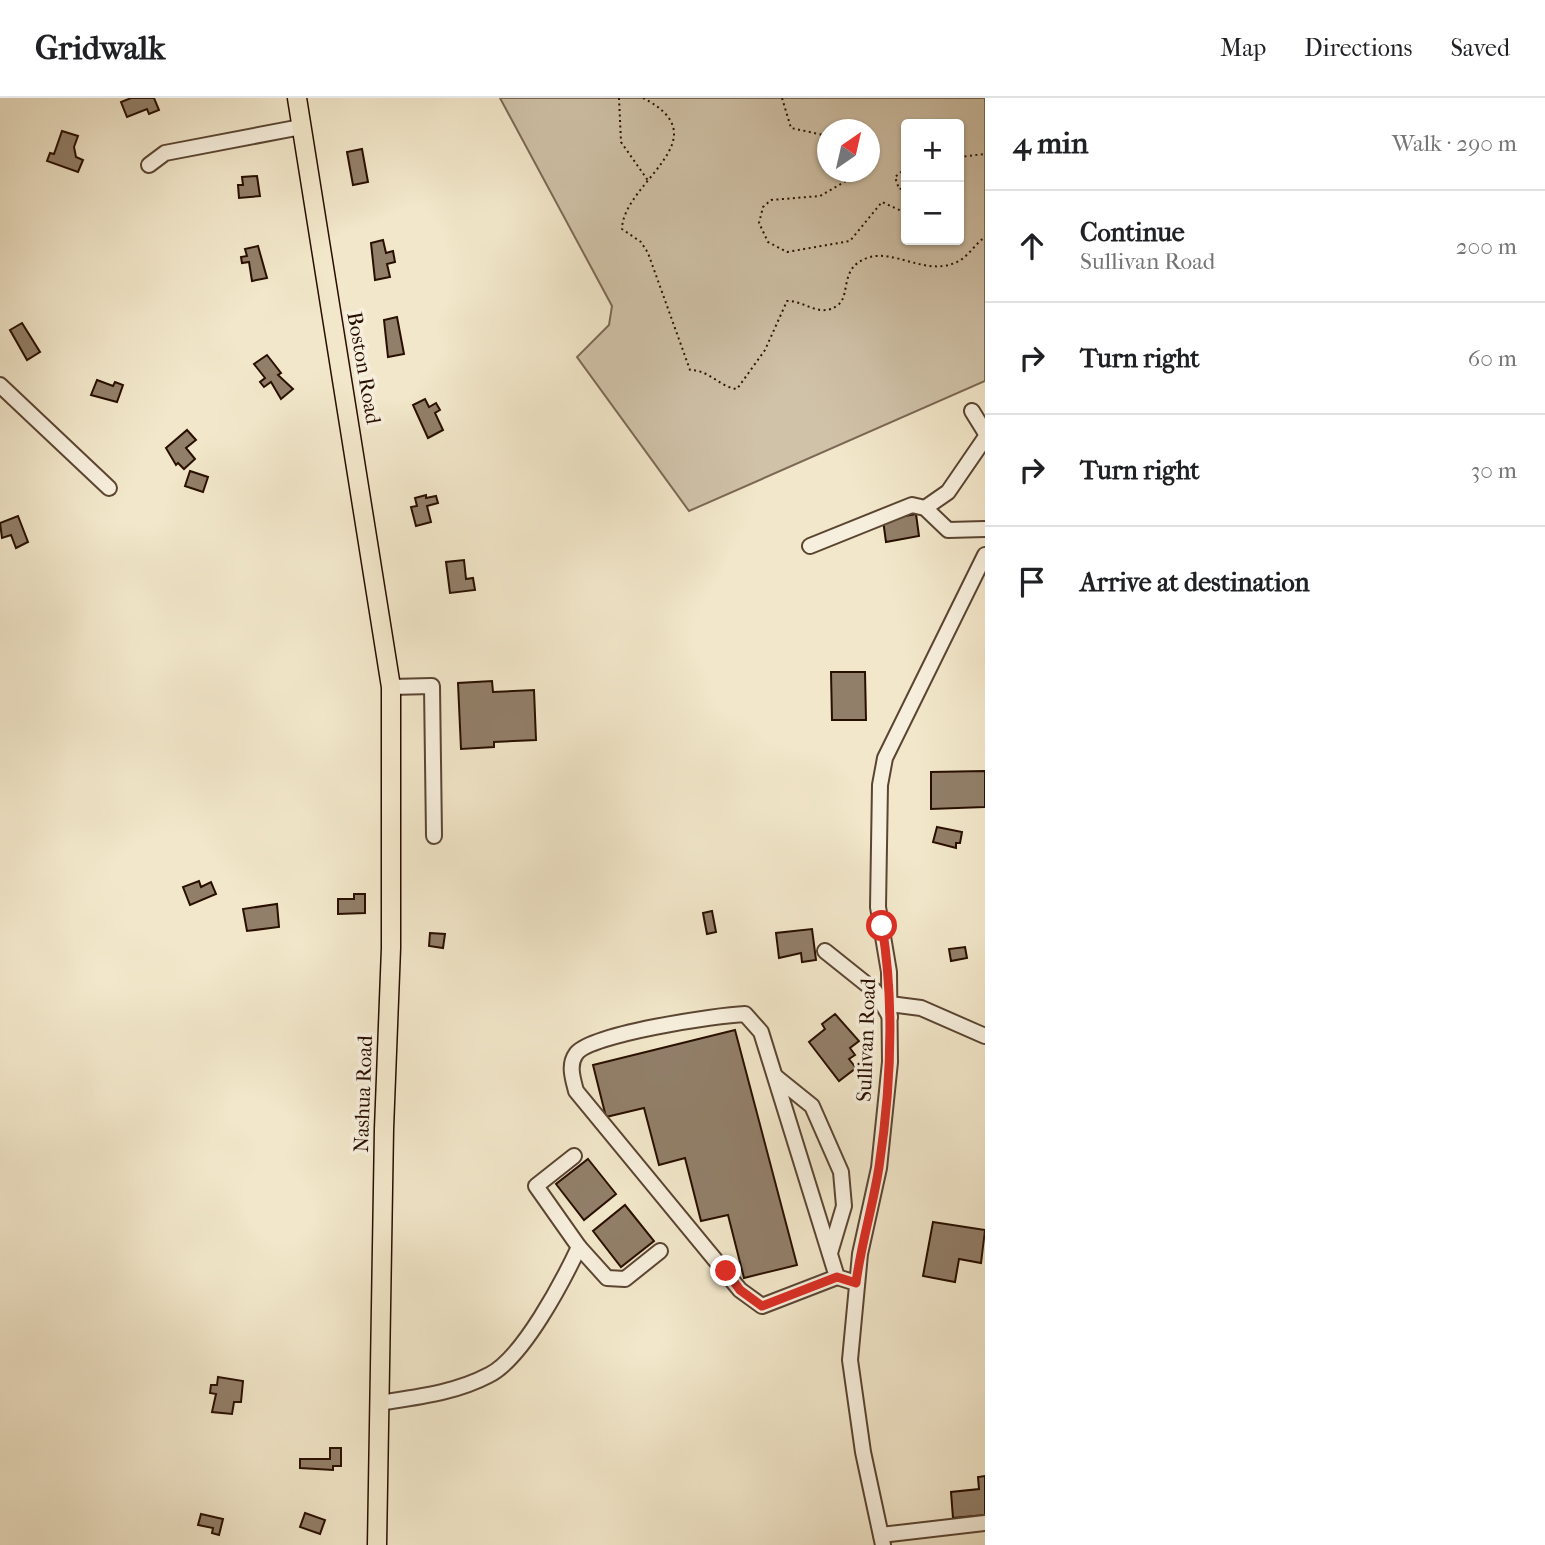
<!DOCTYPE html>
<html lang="en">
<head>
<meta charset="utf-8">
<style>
  body { margin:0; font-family:"IM FELL French Canon",serif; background:#f2f2f2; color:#202124 }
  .controls { position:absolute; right:21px; top:21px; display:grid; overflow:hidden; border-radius:7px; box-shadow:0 2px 5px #0004 }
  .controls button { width:63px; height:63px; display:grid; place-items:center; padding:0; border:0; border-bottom:2px solid #e0e0e0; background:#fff; color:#202124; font:35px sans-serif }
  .compass { position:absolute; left:817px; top:21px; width:63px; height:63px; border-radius:50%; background:#fff; box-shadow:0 2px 5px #0004; rotate:34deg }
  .stop { position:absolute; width:21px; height:21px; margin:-16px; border:5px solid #d93025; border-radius:50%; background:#fff }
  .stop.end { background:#d93025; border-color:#fff; box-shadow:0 2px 7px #0008 }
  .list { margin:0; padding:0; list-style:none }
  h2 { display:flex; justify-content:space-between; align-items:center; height:91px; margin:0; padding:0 28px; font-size:30px }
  h2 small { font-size:23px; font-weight:400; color:#757577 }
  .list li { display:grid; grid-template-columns:46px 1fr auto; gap:21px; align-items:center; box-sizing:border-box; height:112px; padding:0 28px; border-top:2px solid #e0e0e0 }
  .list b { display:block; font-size:26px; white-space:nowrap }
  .list p { margin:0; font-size:23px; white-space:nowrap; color:#757577 }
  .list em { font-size:23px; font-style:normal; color:#757577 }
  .icon { flex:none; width:38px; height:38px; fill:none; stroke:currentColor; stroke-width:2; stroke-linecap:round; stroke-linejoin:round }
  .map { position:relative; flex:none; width:985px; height:1447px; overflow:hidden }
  header { display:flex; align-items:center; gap:42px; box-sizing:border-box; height:98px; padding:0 35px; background:#fff; border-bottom:2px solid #e0e0e0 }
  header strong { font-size:33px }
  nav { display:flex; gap:38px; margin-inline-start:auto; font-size:24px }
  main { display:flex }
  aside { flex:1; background:#fff }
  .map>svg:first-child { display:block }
</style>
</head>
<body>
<header>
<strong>Gridwalk</strong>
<nav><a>Map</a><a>Directions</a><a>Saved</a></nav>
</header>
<main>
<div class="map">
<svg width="985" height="1447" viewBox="0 0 985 1447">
  <rect width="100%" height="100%" fill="#f2e7ca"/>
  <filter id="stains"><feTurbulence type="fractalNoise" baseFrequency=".00286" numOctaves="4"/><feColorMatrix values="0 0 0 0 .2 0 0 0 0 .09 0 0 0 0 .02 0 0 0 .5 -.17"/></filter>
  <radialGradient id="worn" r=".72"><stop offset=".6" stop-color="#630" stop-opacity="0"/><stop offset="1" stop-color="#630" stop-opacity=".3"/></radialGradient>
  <path fill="#d0c2a8" stroke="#7c6854" stroke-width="2" fill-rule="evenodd" d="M 500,0 L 985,0 L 985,283 L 689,413 L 577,259 L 609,227 L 612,208 ZM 906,26 L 959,26 L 959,142 L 906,142 ZM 828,32 L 870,32 L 870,74 L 828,74 Z"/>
  <g fill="#927f69" stroke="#290f00" stroke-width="2">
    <path d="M 131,0 L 154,0 L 159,12 L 149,16 L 147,11 L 127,19 L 121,4 Z"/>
    <path d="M 62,33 L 78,38 L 74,49 L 76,59 L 83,62 L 78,74 L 47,63 L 50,55 L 54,56 Z"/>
    <path d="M 362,51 L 368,84 L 353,87 L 347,54 Z"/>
    <path d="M 257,78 L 260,98 L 239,100 L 238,87 L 243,87 L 242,79 Z"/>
    <path d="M 383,142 L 386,155 L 393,153 L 395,164 L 387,166 L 390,179 L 375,182 L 371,145 Z"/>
    <path d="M 258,148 L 267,180 L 252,183 L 249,164 L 242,165 L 241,159 L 247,158 L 245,151 Z"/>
    <path d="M 397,219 L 404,256 L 388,259 L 384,222 Z"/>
    <path d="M 22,225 L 40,254 L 27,262 L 10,232 Z"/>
    <path d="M 267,257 L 281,275 L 278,277 L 293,291 L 281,301 L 271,284 L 264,289 L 260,284 L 265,280 L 254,266 Z"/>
    <path d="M 97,282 L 113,288 L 115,284 L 123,287 L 117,304 L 91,297 Z"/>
    <path d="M 425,301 L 429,309 L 436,305 L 440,312 L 435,315 L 443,332 L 428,340 L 413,307 Z"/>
    <path d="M 187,332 L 196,342 L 186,350 L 195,361 L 184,371 L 178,365 L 176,367 L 166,350 Z"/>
    <path d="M 190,373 L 208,379 L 203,394 L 185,388 Z"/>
    <path d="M 426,397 L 426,400 L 436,398 L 438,405 L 427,408 L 431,424 L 416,428 L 411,409 L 417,408 L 415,400 Z"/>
    <path d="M 916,416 L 919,438 L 886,444 L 883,422 Z"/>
    <path d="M 18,418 L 28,444 L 16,450 L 11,437 L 2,440 L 0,425 Z"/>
    <path d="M 464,462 L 466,481 L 473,480 L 475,492 L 450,495 L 446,464 Z"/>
    <path d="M 831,574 L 865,574 L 866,622 L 832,622 Z"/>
    <path d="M 492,583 L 493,594 L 534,592 L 536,642 L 494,644 L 494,649 L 461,651 L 458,585 Z"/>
    <path d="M 985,673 L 985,709 L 931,711 L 931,674 Z"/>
    <path d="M 937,729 L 962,734 L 960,745 L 956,745 L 956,750 L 933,744 Z"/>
    <path d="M 199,783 L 201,789 L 211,784 L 216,796 L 190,807 L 183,789 Z"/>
    <path d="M 354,796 L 365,796 L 365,815 L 338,816 L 338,801 L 354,801 Z"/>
    <path d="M 277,806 L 279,829 L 247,833 L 243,811 Z"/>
    <path d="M 712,813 L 716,834 L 707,836 L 703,815 Z"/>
    <path d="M 812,831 L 816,862 L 802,864 L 801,855 L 779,860 L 776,835 Z"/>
    <path d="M 430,835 L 445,836 L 443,850 L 429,848 Z"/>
    <path d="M 965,849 L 967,860 L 951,863 L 949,851 Z"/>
    <path d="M 835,916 L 859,943 L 850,950 L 855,957 L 849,961 L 856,970 L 839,983 L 809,944 L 825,931 L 822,926 Z"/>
    <path d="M 735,932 L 797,1167 L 744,1180 L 728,1117 L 701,1123 L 685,1060 L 659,1067 L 644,1010 L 606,1019 L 593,967 Z"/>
    <path d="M 588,1061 L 616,1096 L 584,1122 L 556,1086 Z"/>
    <path d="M 625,1107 L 654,1143 L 621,1169 L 593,1133 Z"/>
    <path d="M 933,1124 L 985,1132 L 981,1165 L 959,1161 L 955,1184 L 923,1178 Z"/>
    <path d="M 218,1279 L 243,1283 L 241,1304 L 234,1304 L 232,1316 L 212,1314 L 216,1296 L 210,1295 L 211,1287 L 217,1287 Z"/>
    <path d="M 330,1350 L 341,1350 L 341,1368 L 333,1368 L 333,1372 L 300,1370 L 300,1361 L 330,1361 Z"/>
    <path d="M 985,1378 L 985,1417 L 953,1420 L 951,1394 L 979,1391 L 978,1379 Z"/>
    <path d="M 305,1415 L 325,1422 L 320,1436 L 300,1429 Z"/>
    <path d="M 201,1416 L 223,1421 L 219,1437 L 212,1435 L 213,1430 L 198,1427 Z"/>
  </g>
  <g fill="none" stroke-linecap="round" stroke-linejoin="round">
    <g stroke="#5b4532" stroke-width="18">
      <g id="minor">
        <path d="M 149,67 L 165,55 L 301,29"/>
        <path d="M 0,287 L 109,390"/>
        <path d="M 972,313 L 985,334"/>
        <path d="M 925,410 L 948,394 L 985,340"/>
        <path d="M 810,448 L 912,407 L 925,410 L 948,432 L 985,431"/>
        <path d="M 391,589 L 432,588 L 434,738"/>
        <path d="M 825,853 L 875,893 L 890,919"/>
        <path d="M 890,906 L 921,910 L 985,938"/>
        <path d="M 776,979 L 812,1008 L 841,1074 L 844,1108 L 830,1155"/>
        <path d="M 579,1149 L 607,1180 L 625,1181 L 660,1153"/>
        <path d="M 837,1179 L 762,1208 L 740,1192 L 576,993 C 573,981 568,967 576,956 C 589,936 718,917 745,916 L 761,934 L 837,1179 L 856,1185"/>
        <path d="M 379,1305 C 417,1299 455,1295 489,1277 C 523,1260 563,1183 579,1149 L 536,1088 L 574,1058"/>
        <path d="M 881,1437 L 985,1425"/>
        <path d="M 883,1447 L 863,1354 L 850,1262 L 860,1156 L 879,1070 L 890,964 L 889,874 L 878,809 L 880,687 L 885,660 L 985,457"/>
      </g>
    </g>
    <g stroke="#290f00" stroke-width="21">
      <path id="major" d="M 297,0 L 391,589 L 391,850 L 384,1031 L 377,1447"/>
    </g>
    <g stroke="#290f00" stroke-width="2" stroke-dasharray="2 3.5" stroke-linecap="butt">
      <path d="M 619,0 L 621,44 L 649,84"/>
      <path d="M 643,0 C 723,41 623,84 622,131 L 641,144 L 648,155 L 690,272 C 710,272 719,289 737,291 L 765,252 L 787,203 C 804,202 820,221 838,207 C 851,197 839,170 867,160 C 894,150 926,179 957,164 C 968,159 975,146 985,139"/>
      <path d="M 782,0 L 791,30 L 828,38"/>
      <path d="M 959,59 L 985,56"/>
      <path d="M 906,70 L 895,79 L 899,91 L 906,90"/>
      <path d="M 851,74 L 848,82 L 820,98 L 771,102 L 763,109 L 759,125 L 768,144 L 787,154 L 850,143 L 882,104 L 906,115"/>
    </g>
    <use href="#minor" stroke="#f7efdd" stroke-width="14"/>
    <use href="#major" stroke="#f2e7ca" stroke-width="18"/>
  </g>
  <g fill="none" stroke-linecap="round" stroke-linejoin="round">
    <path stroke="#d93025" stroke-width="9" d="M 726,1173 L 740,1192 L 762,1208 L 837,1179 L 856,1185 C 861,1146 873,1108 879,1069 C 891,989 895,908 882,828"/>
  </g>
  <g text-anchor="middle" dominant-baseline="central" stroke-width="7" stroke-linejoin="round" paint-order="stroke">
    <g font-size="21" fill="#290f00" stroke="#f7efdd">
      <text transform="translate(364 270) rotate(80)">Boston Road</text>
      <text transform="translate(866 942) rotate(-88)">Sullivan Road</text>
      <text transform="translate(363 996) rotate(-88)">Nashua Road</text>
    </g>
  </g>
  <rect width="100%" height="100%" filter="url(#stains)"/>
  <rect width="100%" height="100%" fill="url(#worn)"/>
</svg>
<div class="controls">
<button>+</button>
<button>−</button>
</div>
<svg class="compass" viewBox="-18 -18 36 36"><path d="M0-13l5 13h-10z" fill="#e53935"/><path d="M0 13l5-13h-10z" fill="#757577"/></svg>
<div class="stop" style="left:882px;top:828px"></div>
<div class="stop end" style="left:726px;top:1173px"></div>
</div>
<aside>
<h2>4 min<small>Walk · 290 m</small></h2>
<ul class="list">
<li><svg class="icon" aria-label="ahead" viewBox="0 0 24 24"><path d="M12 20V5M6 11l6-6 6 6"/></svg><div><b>Continue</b><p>Sullivan Road</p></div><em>200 m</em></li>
<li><svg class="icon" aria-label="right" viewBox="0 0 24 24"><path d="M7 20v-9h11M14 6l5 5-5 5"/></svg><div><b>Turn right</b></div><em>60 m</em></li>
<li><svg class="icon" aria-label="right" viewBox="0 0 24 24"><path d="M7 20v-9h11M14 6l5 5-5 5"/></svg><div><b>Turn right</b></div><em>30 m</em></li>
<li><svg class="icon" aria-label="arrive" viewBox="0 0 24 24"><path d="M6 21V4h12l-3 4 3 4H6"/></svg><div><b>Arrive at destination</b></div></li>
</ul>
</aside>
</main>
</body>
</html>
